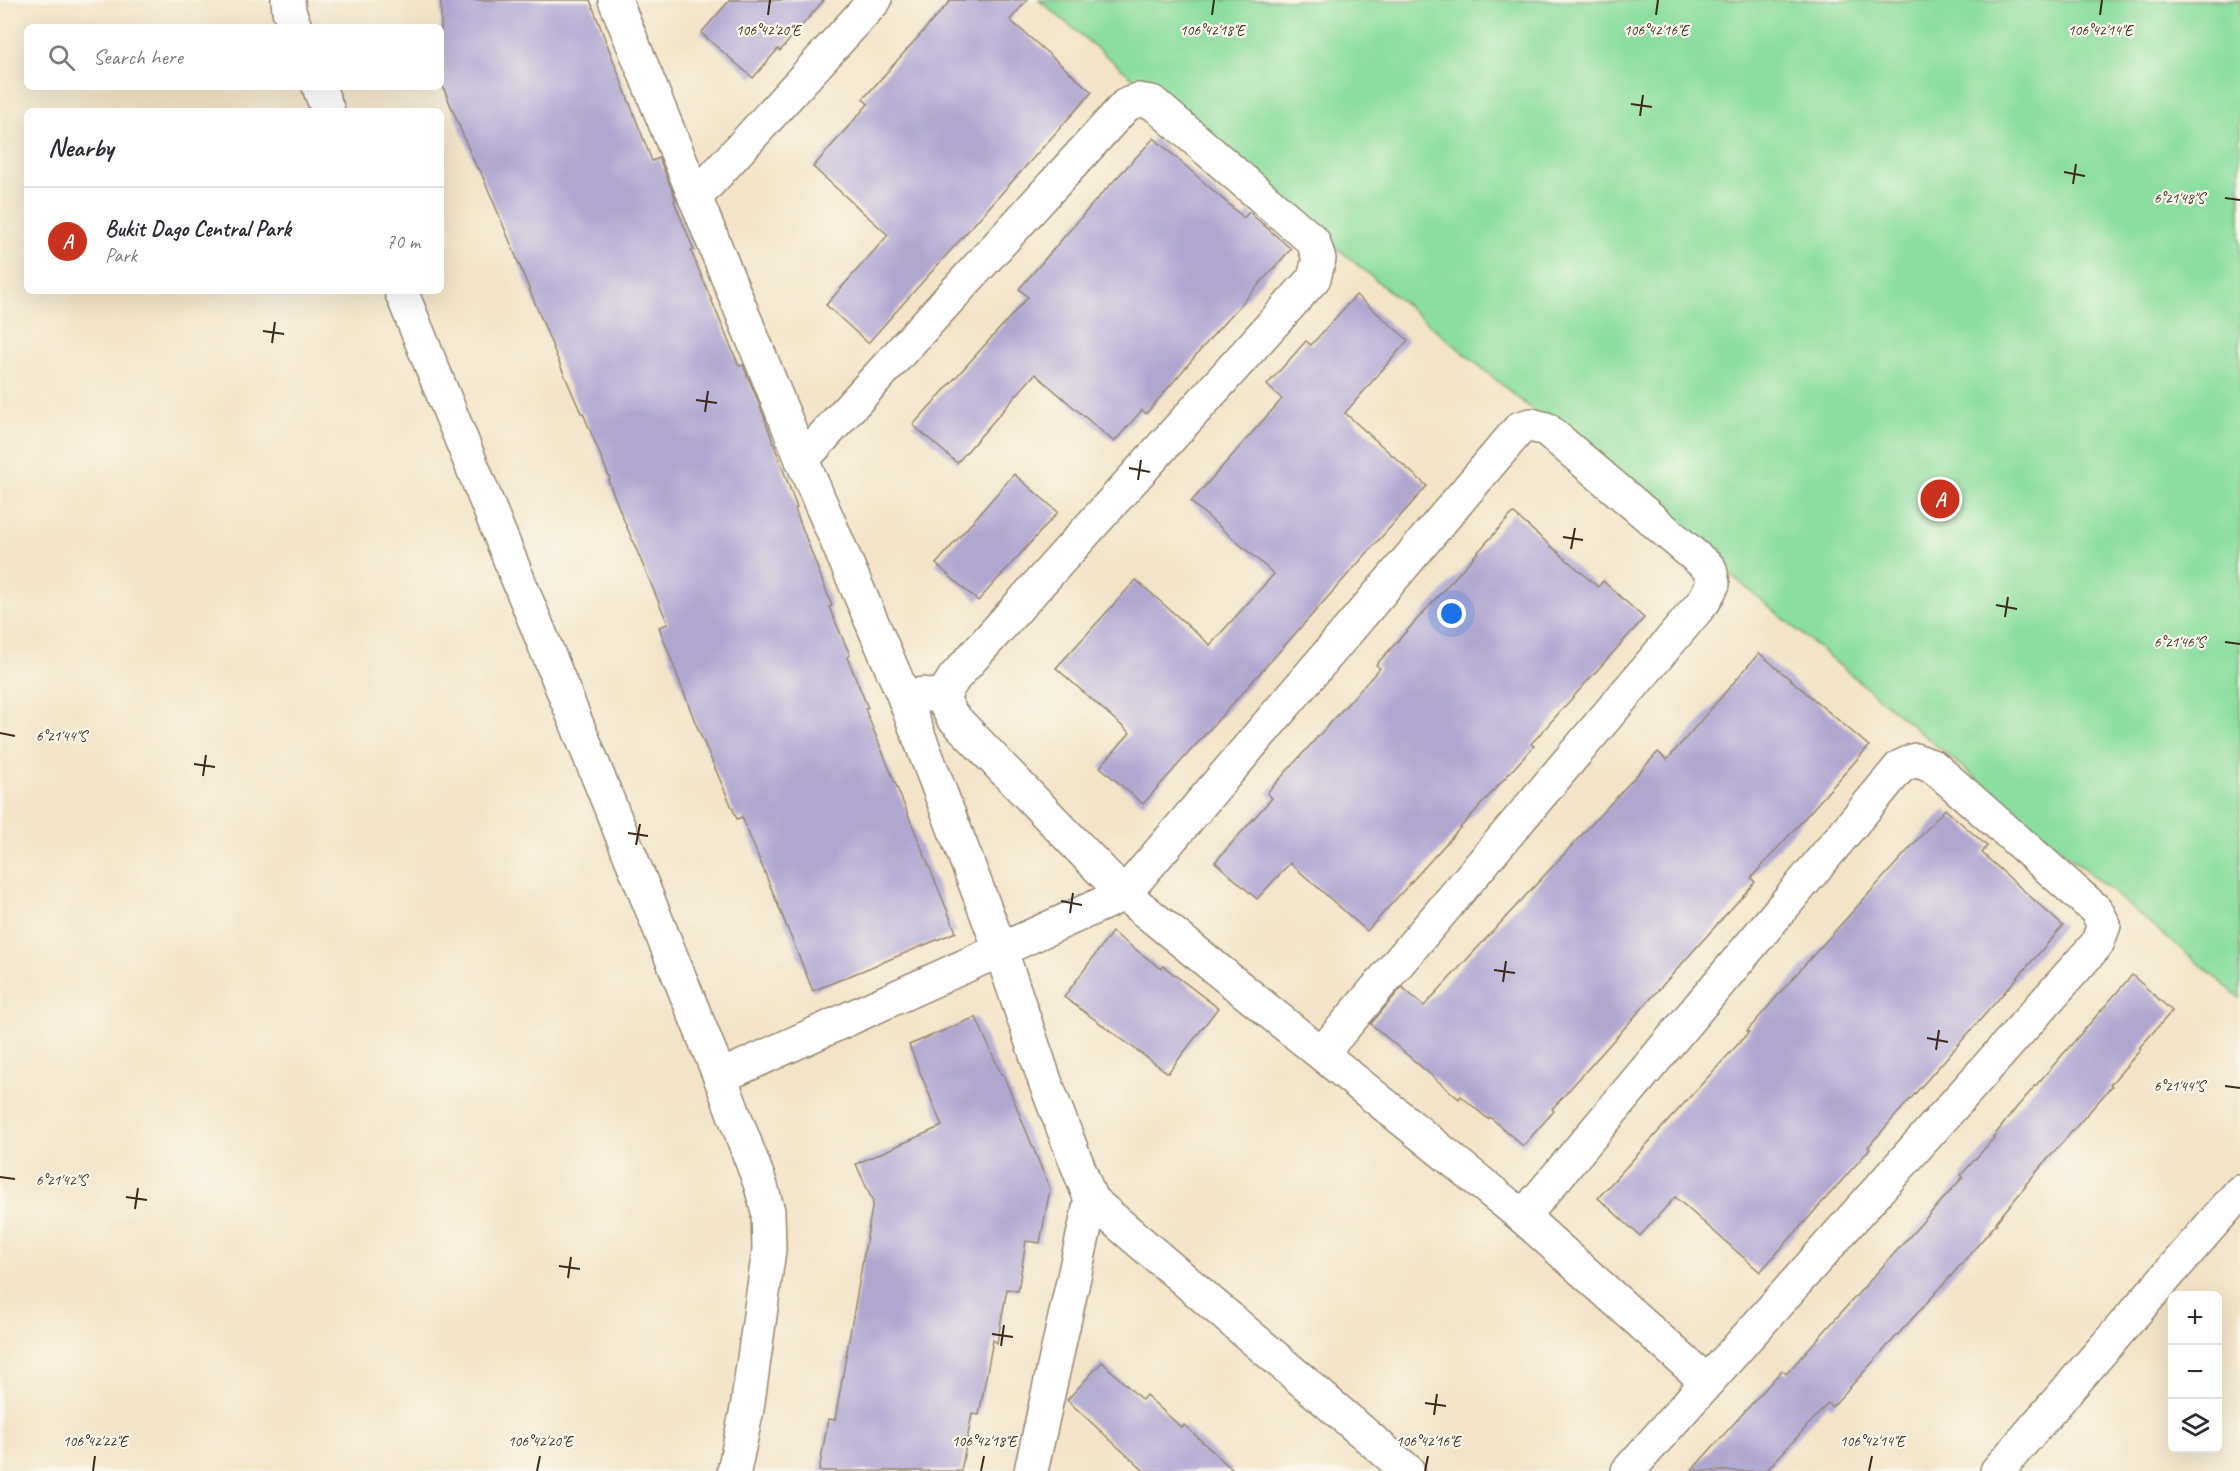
<!DOCTYPE html>
<html lang="en">
<head>
<meta charset="utf-8">
<style>
  body { margin:0; font-family:Caveat,sans-serif; background:#f2f2f3; color:#2b2b33 }
  .controls { position:absolute; right:18px; bottom:18px; display:grid; overflow:hidden; border-radius:9px; box-shadow:0 6px 24px #0002 }
  .controls button { width:54px; height:54px; display:grid; place-items:center; padding:0; border:0; border-bottom:2px solid #e1e1e2; background:#fff; color:#2b2b33; font:30px sans-serif }
  .you { position:absolute; left:1452px; top:614px; width:21px; height:21px; margin:-15px; border:4px solid #fff; border-radius:50%; background:#1a73e8; box-shadow:0 0 0 9px #1a73e833 }
  .badge { display:grid; place-items:center; width:39px; height:39px; border-radius:50%; background:#c8321e; color:#fff; font-size:20px; font-weight:700 }
  .pin { position:absolute; translate:-50% -50%; border:3px solid #fff; box-shadow:0 2px 6px #0006 }
  .list { margin:0; padding:0; list-style:none }
  h2 { display:flex; justify-content:space-between; align-items:center; height:78px; margin:0; padding:0 24px; font-size:26px }
  h2 small { font-size:20px; font-weight:400; color:#7c7c81 }
  .list li { display:grid; grid-template-columns:39px 1fr auto; gap:18px; align-items:center; box-sizing:border-box; height:108px; padding:0 24px; border-top:2px solid #e1e1e2 }
  .list b { display:block; font-size:22px; white-space:nowrap }
  .list p { margin:0; font-size:20px; white-space:nowrap; color:#7c7c81 }
  .list em { font-size:20px; font-style:normal; color:#7c7c81 }
  .icon { flex:none; width:33px; height:33px; fill:none; stroke:currentColor; stroke-width:2; stroke-linecap:round; stroke-linejoin:round }
  .map { position:relative; flex:none; width:2240px; height:1471px; overflow:hidden }
  .search { position:absolute; background:#fff; box-shadow:0 6px 24px #0002; left:24px; top:24px; width:420px; height:66px; display:flex; align-items:center; gap:15px; box-sizing:border-box; padding:0 21px; border-radius:9px; color:#7c7c81; font-size:22px }
  .panel { position:absolute; background:#fff; box-shadow:0 6px 24px #0002; left:24px; top:108px; width:420px; height:186px; border-radius:9px }
  .map>svg:first-child { display:block }
</style>
</head>
<body>
<div class="map">
<svg width="2240" height="1471" viewBox="0 0 2240 1471">
  <rect width="100%" height="100%" fill="#fbf7ec"/>
  <filter id="ink" filterUnits="userSpaceOnUse"><feTurbulence type="fractalNoise" baseFrequency=".0167" numOctaves="2"/><feDisplacementMap in="SourceGraphic" scale="12" xChannelSelector="R" yChannelSelector="G"/><feConvolveMatrix kernelMatrix="1 2 1 2 8 2 1 2 1" color-interpolation-filters="sRGB"/></filter>
  <filter id="wash" filterUnits="userSpaceOnUse"><feTurbulence type="fractalNoise" baseFrequency=".008" numOctaves="4" result="noise"/><feDisplacementMap in="SourceGraphic" scale="24" xChannelSelector="R" yChannelSelector="G"/><feGaussianBlur stdDeviation="1.35" result="paint"/><feColorMatrix in="noise" values="0 0 0 0 0 0 0 0 0 0 0 0 0 0 0 0 0 1.4 0 .05"/><feComposite in="paint" operator="in"/></filter>
  <g filter="url(#wash)">
    <rect width="100%" height="100%" fill="#f2e4c7"/>
    <path fill="#8cde9f" stroke="#64845e" stroke-width="1.5" d="M 1039,0 L 2240,0 L 2240,998 Z"/>
    <g id="blocks">
      <g fill="#b0a7d1">
        <path d="M 441,0 L 590,0 L 652,161 L 659,158 L 676,200 L 674,201 L 694,250 L 691,251 L 739,366 L 743,365 L 760,406 L 797,508 L 795,509 L 832,606 L 829,607 L 850,655 L 847,657 L 868,708 L 865,709 L 956,932 L 813,991 L 742,817 L 737,819 L 695,722 L 659,627 L 668,624 L 623,518 L 608,480 L 610,479 L 583,413 L 581,413 L 561,367 L 499,215 L 479,168 L 477,169 L 441,82 Z"/>
        <path d="M 730,0 L 824,0 L 780,51 L 778,49 L 753,78 L 701,33 Z"/>
        <path d="M 951,0 L 1027,0 L 1010,20 L 1092,92 L 868,343 L 826,305 L 888,235 L 813,167 L 868,104 L 863,99 Z"/>
        <path d="M 1154,138 L 1244,218 L 1249,212 L 1291,249 L 1215,333 L 1146,414 L 1142,410 L 1114,442 L 1035,374 L 957,463 L 913,425 L 1028,297 L 1019,289 L 1096,200 Z"/>
        <path d="M 1356,295 L 1408,340 L 1345,413 L 1427,486 L 1143,804 L 1100,767 L 1130,733 L 1056,668 L 1136,580 L 1210,645 L 1274,574 L 1191,502 L 1282,399 L 1267,385 L 1306,341 L 1311,345 Z"/>
        <path d="M 1014,474 L 1058,512 L 978,601 L 936,564 Z"/>
        <path d="M 1513,513 L 1598,587 L 1603,581 L 1644,618 L 1531,744 L 1534,746 L 1367,931 L 1290,863 L 1257,899 L 1215,862 L 1272,798 L 1267,793 L 1380,668 L 1376,665 Z"/>
        <path d="M 1759,653 L 1869,746 L 1751,878 L 1755,882 L 1552,1109 L 1554,1111 L 1523,1146 L 1490,1117 L 1488,1119 L 1461,1096 L 1459,1099 L 1371,1024 L 1402,987 L 1424,1006 L 1658,752 L 1667,760 Z"/>
        <path d="M 1945,809 L 1987,846 L 1982,853 L 2063,926 L 1868,1147 L 1870,1149 L 1760,1272 L 1675,1197 L 1640,1236 L 1598,1198 L 1749,1032 L 1747,1031 L 1800,970 Z"/>
        <path d="M 1112,932 L 1162,969 L 1163,966 L 1218,1008 L 1168,1073 L 1064,997 Z"/>
        <path d="M 2132,975 L 2172,1011 L 2139,1048 L 2141,1049 L 2110,1085 L 2112,1086 L 2025,1185 L 2026,1186 L 1996,1222 L 1997,1223 L 1943,1285 L 1832,1407 L 1828,1403 L 1766,1471 L 1691,1471 L 1782,1370 L 1786,1374 L 1963,1177 L 1961,1175 L 1994,1138 L 1993,1137 L 2017,1107 Z"/>
        <path d="M 976,1017 L 1001,1074 L 1003,1074 L 1050,1189 L 1040,1243 L 1026,1241 L 1018,1291 L 1007,1289 L 997,1343 L 993,1340 L 979,1415 L 972,1414 L 961,1471 L 819,1471 L 828,1419 L 835,1420 L 873,1202 L 856,1164 L 942,1126 L 909,1045 Z"/>
        <path d="M 1102,1362 L 1142,1400 L 1146,1395 L 1182,1428 L 1184,1425 L 1234,1471 L 1144,1471 L 1067,1400 Z"/>
      </g>
    </g>
  </g>
  <g filter="url(#ink)">
    <use href="#blocks" fill-opacity="0" stroke="#968772" stroke-width="1.5"/>
    <g fill="none" stroke-linecap="round" stroke-linejoin="round">
      <g stroke="#968772" stroke-width="36">
        <g id="minor">
          <path d="M 288,0 L 289,11 L 295,27"/>
          <path d="M 615,0 L 802,460 L 902,692 L 1001,951 L 1046,1084 L 1091,1200 L 1031,1471"/>
          <path d="M 319,87 L 328,111"/>
          <path d="M 695,198 L 875,0"/>
          <path d="M 401,291 L 720,1077 L 760,1183 L 768,1211 L 769,1250 L 747,1409 L 734,1471"/>
          <path d="M 802,460 L 1126,105 L 1138,100 L 1152,102 L 1313,241 L 1319,259 L 1314,278 L 954,678 L 942,697"/>
          <path d="M 922,694 L 942,697 L 952,716 L 1124,894 L 1523,1217 L 1706,1381"/>
          <path d="M 720,1077 L 1124,894 L 1520,428 L 1531,425 L 1546,429 L 1710,569 L 1713,584 L 1704,601 L 1322,1053"/>
          <path d="M 1091,1200 L 1408,1471"/>
          <path d="M 1523,1217 L 1900,767 L 1915,760 L 1934,767 L 2096,910 L 2104,925 L 2097,944 L 1628,1471"/>
          <path d="M 1997,1471 L 2240,1192"/>
        </g>
      </g>
      <use href="#minor" stroke="#fff" stroke-width="33"/>
    </g>
  </g>
  <path fill="none" stroke="#3b2a1e" stroke-width="2" d="M 768,15 L 770,0M 1212,15 L 1214,0M 1656,15 L 1658,0M 2100,15 L 2102,0M 1631,104 L 1652,107M 1640,116 L 1643,95M 2064,172 L 2085,176M 2073,184 L 2076,164M 2225,198 L 2240,200M 263,331 L 284,334M 272,343 L 275,322M 696,400 L 717,403M 705,412 L 708,391M 1129,468 L 1150,472M 1138,480 L 1141,460M 1563,537 L 1583,540M 1571,549 L 1575,528M 1996,605 L 2017,609M 2005,617 L 2008,597M 2225,642 L 2240,644M 0,733 L 15,736M 194,764 L 215,767M 203,776 L 206,755M 628,833 L 648,836M 636,845 L 640,824M 1061,901 L 1082,905M 1070,913 L 1073,893M 1494,970 L 1515,973M 1503,982 L 1506,961M 1927,1038 L 1948,1042M 1936,1050 L 1939,1030M 2225,1086 L 2240,1088M 0,1177 L 15,1179M 126,1197 L 147,1200M 135,1209 L 138,1188M 559,1266 L 580,1269M 568,1278 L 571,1257M 992,1334 L 1013,1337M 1001,1346 L 1004,1325M 1425,1403 L 1446,1406M 1434,1415 L 1437,1394M 93,1471 L 95,1456M 537,1471 L 540,1456M 981,1471 L 984,1456M 1425,1471 L 1428,1456M 1869,1471 L 1872,1456"/>
  <g font-size="15" text-anchor="middle" fill="#3b2a1e" stroke="#fbf7ec" stroke-width="4.5" stroke-linejoin="round" paint-order="stroke">
    <text x="768" y="35">106°42'20"E</text>
    <text x="1212" y="35">106°42'18"E</text>
    <text x="1656" y="35">106°42'16"E</text>
    <text x="2100" y="35">106°42'14"E</text>
    <text x="2179" y="203">6°21'48"S</text>
    <text x="2179" y="647">6°21'46"S</text>
    <text x="61" y="741">6°21'44"S</text>
    <text x="2179" y="1091">6°21'44"S</text>
    <text x="61" y="1185">6°21'42"S</text>
    <text x="95" y="1446">106°42'22"E</text>
    <text x="540" y="1446">106°42'20"E</text>
    <text x="984" y="1446">106°42'18"E</text>
    <text x="1428" y="1446">106°42'16"E</text>
    <text x="1872" y="1446">106°42'14"E</text>
  </g>
</svg>
<div class="controls">
<button>+</button>
<button>−</button>
<button><svg class="icon" aria-label="layers" viewBox="0 0 24 24"><path d="M12 4l9 5-9 5-9-5zM3 14l9 5 9-5"/></svg></button>
</div>
<div class="you"></div>
<div class="pin badge" style="left:1940px;top:499px">A</div>
<div class="search"><svg class="icon" aria-label="search" viewBox="0 0 24 24"><circle cx="10" cy="10" r="6"/><path d="M15 15l6 6"/></svg>Search here</div>
<section class="panel">
<h2>Nearby<small></small></h2>
<ul class="list">
<li><span class="badge">A</span><div><b>Bukit Dago Central Park</b><p>Park</p></div><em>70 m</em></li>
</ul>
</section>
</div>
</body>
</html>
